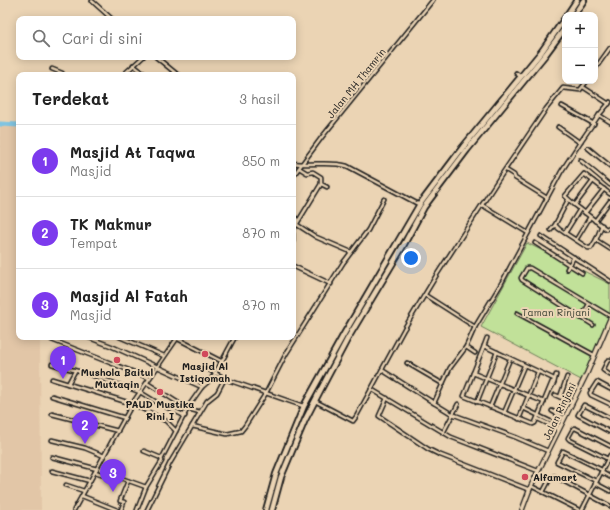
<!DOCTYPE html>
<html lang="id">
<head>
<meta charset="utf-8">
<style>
  body { margin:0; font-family:Mali,sans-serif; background:#f2f2f2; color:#222 }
  .controls { position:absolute; right:12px; top:12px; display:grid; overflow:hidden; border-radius:8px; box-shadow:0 2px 10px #0003 }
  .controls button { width:36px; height:36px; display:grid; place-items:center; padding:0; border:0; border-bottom:1px solid #e0e0e0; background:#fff; color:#222; font:20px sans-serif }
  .you { position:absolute; left:411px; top:258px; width:14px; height:14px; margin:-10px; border:3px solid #fff; border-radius:50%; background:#1a73e8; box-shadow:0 0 0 6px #1a73e833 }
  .badge { display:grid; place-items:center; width:26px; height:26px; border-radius:50%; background:#7c3aed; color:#fff; font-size:13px; font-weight:700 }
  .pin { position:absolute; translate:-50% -33px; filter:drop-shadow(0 1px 2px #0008) }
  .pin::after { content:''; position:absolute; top:21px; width:14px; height:12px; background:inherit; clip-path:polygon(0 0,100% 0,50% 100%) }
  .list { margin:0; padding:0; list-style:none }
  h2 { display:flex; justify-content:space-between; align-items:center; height:52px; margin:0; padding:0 16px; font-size:17px }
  h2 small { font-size:13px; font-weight:400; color:#767676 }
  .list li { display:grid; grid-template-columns:26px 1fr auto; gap:12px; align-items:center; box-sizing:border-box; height:72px; padding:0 16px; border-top:1px solid #e0e0e0 }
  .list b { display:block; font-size:15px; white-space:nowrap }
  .list p { margin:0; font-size:13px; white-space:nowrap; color:#767676 }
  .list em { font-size:13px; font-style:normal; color:#767676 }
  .icon { flex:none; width:22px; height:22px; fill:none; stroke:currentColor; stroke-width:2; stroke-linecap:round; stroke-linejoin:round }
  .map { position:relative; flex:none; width:610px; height:510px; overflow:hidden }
  .search { position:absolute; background:#fff; box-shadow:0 2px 10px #0003; left:16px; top:16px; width:280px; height:44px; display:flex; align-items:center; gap:10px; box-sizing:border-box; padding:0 14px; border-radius:8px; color:#767676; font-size:15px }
  .panel { position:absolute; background:#fff; box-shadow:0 2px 10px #0003; left:16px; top:72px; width:280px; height:268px; border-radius:8px }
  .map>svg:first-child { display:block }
</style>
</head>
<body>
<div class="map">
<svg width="610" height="510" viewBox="0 0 610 510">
  <rect width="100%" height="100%" fill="#ebd4b4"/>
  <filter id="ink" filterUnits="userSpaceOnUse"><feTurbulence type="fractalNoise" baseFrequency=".025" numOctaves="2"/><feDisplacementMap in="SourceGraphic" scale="8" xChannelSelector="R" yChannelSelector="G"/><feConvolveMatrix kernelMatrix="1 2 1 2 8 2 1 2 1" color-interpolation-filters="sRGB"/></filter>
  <g filter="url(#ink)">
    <path fill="#e2c6a7" d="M 0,122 L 19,123 L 19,337 L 40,337 L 41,510 L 0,510 Z"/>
    <path fill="#c1e199" stroke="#6e7e5a" d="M 527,243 L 610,284 L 610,317 L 583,381 L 481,327 Z"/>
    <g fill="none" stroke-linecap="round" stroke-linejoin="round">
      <path stroke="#80c4e1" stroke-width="5" d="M 0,124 L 19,125"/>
      <g stroke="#1c1c1c" stroke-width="5.5">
        <g id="street">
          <path d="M 92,1 L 112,19"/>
          <path d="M 156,57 L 178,75"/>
          <path d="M 133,65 L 146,75"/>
          <path d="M 52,69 L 62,73"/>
          <path d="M 595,69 L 610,48"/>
          <path d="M 516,73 L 521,77"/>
          <path d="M 123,75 L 143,57"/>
          <path d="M 583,87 L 609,104"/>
          <path d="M 562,106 L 594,124"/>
          <path d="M 599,115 L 610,122"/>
          <path d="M 558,127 L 579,142 L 581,141"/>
          <path d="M 588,148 L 610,166"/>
          <path d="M 580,160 L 610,185"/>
          <path d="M 293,163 C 311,166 329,161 347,166 L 420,205"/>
          <path d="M 506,170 L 514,175 L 515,178 L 547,198"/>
          <path d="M 293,176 L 322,137 L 433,0"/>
          <path d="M 321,184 L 327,187"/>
          <path d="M 610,194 L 584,174 L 565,196 L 575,205 L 606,229 L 610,227"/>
          <path d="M 568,200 L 555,225 L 559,229 L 588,248 L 591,248 L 596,240 L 610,249"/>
          <path d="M 482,205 L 528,233"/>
          <path d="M 575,205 L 593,181"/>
          <path d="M 585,213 L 604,189"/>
          <path d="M 293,216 L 298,220"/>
          <path d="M 595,221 L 610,201"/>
          <path d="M 296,224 L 316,237 L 351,252"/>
          <path d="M 293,230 L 321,184 L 321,177 L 313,172 L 307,173 L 299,168"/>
          <path d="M 551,230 L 555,225"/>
          <path d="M 565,233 L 580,209"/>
          <path d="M 293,234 L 293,241"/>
          <path d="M 541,236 L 610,281"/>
          <path d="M 576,240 L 590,217"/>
          <path d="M 596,240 L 602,225"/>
          <path d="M 535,243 L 582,273"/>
          <path d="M 293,266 L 331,284"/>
          <path d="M 567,269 L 574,257"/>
          <path d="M 425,295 L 475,327"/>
          <path d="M 517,313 L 594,355"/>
          <path d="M 581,318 L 589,304"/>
          <path d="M 593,325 L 522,280 L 521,278 L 527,268 L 530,268 L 610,316"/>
          <path d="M 87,337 L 111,346 L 202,387"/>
          <path d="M 120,337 L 164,356"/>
          <path d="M 174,337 L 221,361"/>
          <path d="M 52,340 L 149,378"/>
          <path d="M 484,346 L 487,338"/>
          <path d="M 466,347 L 475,353"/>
          <path d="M 610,360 L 608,360 L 603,370 L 610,375"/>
          <path d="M 407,363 L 443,384"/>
          <path d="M 52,364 L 88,374 L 140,392 L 158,403 L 185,416"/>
          <path d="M 204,367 L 228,380 L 303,406"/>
          <path d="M 382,370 L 434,403 L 450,368 L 466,347 L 475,327 L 501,284 L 561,172 L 581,141 L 599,115 L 610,102"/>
          <path d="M 473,373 L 544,402"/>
          <path d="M 52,379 L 133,404 L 166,421 L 176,431"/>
          <path d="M 554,381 L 552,382 L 535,423 L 533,424 L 464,396 L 484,346 L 554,379"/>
          <path d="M 147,383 L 188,409 L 200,412"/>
          <path d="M 68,384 L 75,371"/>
          <path d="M 371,389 L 451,437 L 538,471"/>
          <path d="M 610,389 L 597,382 L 590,393 L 591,395 L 610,404"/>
          <path d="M 550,390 L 554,383 L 556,375"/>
          <path d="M 555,395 L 572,402"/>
          <path d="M 52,396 L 125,418"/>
          <path d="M 560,397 L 567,377"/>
          <path d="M 387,398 L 379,416 L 428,449 L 438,454 L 530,490"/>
          <path d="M 315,401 L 353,421 L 356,417 L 404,329 L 436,276 L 498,180 L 546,109 L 563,88 L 580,90 L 587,81"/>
          <path d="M 477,402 L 497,352"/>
          <path d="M 434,403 L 452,414 L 515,437 L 548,451"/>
          <path d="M 490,407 L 510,359"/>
          <path d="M 523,408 L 560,426"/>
          <path d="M 552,411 L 564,418"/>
          <path d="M 504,413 L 524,366"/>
          <path d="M 52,414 L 118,431"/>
          <path d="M 453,414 L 458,404"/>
          <path d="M 610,418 L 584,405 L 578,415 L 610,432"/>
          <path d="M 519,419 L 538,372"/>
          <path d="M 538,419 L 559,429"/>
          <path d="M 192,426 L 227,434 L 241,431 L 245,426 L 266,393 L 286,354 L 343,263 L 368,230 L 384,199"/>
          <path d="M 443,433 L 453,414"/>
          <path d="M 52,440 L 85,448 L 104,456"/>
          <path d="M 52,457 L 97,469"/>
          <path d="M 162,458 L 190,404 L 202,387 L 209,381 L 215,374 L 235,337"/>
          <path d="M 608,459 L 570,440 L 568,438 L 573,429 L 575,428 L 610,446"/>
          <path d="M 52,471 L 90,481"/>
          <path d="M 95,472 L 114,478 L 118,477 L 146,487"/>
          <path d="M 601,472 L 610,477"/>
          <path d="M 596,481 L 557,462 L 563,451 L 602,470"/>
          <path d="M 595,483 L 610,491"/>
          <path d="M 66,485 L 84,491"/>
          <path d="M 531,486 L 579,510"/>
          <path d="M 543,492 L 551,477 L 554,476 L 610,506"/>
          <path d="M 82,496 L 117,510"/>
          <path d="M 74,510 L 134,401 L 178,337"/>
          <path d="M 121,510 L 124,502 L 120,501 L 128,481"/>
          <path d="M 137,510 L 146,487 L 162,461 L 161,458 L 144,451"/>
          <path d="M 147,510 L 170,463 L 207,401 L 217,393 L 225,378"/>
          <path d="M 582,510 L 610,455"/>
        </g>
      </g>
      <g stroke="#1c1c1c" stroke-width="6">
        <path id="secondary" d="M 522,510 L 531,486 L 587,373 L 610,319"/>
      </g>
      <g stroke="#1c1c1c" stroke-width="8">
        <g id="highway">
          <path d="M 567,15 L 577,0"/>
          <path d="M 574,15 L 584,0"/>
          <path d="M 266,510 L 276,474 L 304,406 L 344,334 L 420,204 L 463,147 L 542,51 L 565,18"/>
          <path d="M 272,510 L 281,477 L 305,420 L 321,389 L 348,338 L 403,246 L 424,207 L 467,150 L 545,55 L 565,28"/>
        </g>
      </g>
      <use href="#street" stroke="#ebd4b4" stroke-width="2.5"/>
      <use href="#secondary" stroke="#ebd4b4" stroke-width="3.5"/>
      <use href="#highway" stroke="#ebd4b4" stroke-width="4.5"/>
    </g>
  </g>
  <g fill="#d1495b" stroke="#ebd4b4" stroke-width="1.5">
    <circle cx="205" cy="354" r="4"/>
    <circle cx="117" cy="360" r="4"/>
    <circle cx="160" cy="392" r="4"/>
    <circle cx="525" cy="477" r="4"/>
  </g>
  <g text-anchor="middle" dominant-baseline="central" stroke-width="4" stroke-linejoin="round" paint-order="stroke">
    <g font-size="10" fill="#1c1c1c" stroke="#ebd4b4">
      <text transform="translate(356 83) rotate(-51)">Jalan MH Thamrin</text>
      <text transform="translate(559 411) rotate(-64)">Jalan Rinjani</text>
    </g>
    <g font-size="10" fill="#3d4335" stroke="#ebd4b4">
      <text x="556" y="312">Taman Rinjani</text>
    </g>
    <g font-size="10" font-weight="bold" fill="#1c1c1c" stroke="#ebd4b4">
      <text x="205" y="366">Masjid Al<tspan x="205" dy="12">Istiqomah</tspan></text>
      <text x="117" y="372">Mushola Baitul<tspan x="117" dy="12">Muttaqin</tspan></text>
      <text x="160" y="404">PAUD Mustika<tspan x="160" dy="12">Rini I</tspan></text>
      <text x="533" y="477" text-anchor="start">Alfamart</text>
    </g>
  </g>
</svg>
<div class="controls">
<button>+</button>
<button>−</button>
</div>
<div class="you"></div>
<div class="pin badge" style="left:63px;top:379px">1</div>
<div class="pin badge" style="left:85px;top:444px">2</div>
<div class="pin badge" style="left:113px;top:492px">3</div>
<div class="search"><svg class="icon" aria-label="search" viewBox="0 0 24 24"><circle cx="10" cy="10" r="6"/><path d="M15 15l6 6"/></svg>Cari di sini</div>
<section class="panel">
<h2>Terdekat<small>3 hasil</small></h2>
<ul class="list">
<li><span class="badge">1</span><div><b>Masjid At Taqwa</b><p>Masjid</p></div><em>850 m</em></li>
<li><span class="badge">2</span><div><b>TK Makmur</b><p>Tempat</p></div><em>870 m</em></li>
<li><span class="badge">3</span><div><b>Masjid Al Fatah</b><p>Masjid</p></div><em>870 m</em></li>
</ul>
</section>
</div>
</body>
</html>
